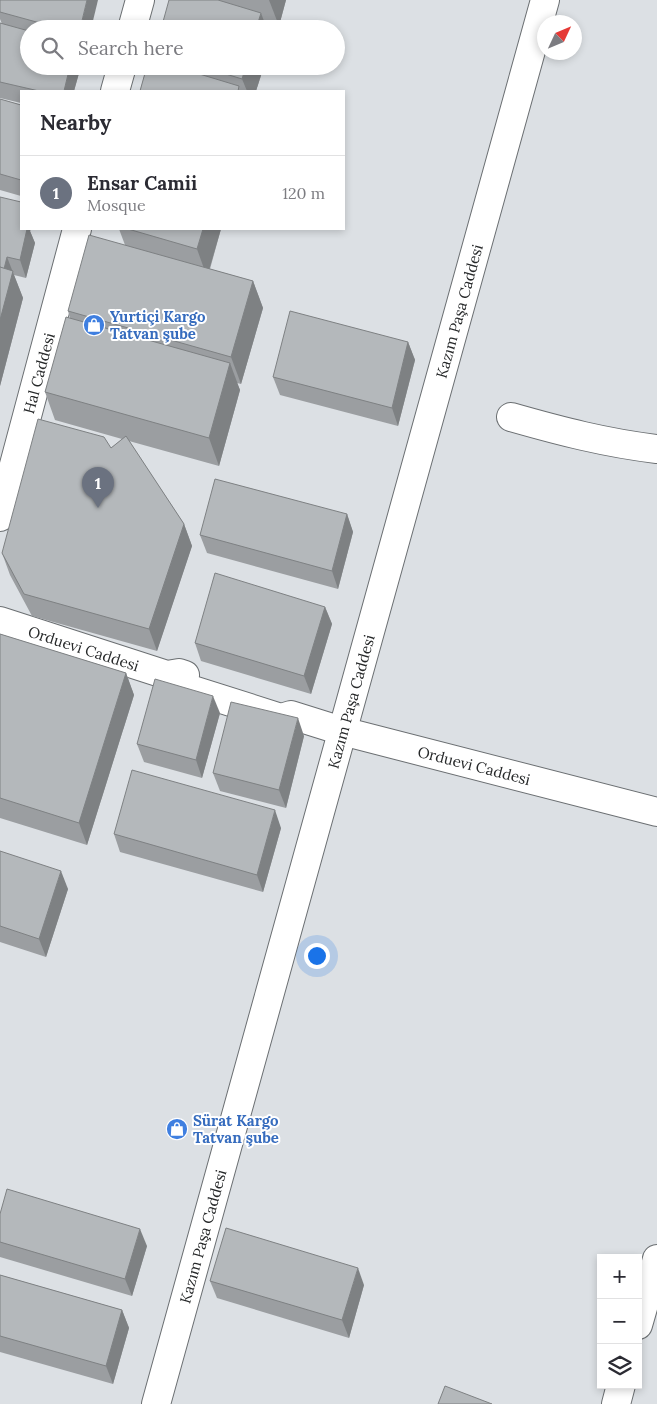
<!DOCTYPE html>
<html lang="en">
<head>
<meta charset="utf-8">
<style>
  body { margin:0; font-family:Lora,serif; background:#f7f7f7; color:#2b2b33 }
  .controls { position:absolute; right:15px; bottom:15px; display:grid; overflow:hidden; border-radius:0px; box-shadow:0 2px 8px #0003 }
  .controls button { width:45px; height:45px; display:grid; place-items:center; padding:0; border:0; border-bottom:1px solid #e1e1e2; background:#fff; color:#2b2b33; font:25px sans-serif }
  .compass { position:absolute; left:537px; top:15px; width:45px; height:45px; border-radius:50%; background:#fff; box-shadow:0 2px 8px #0003; rotate:46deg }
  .you { position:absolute; left:316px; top:955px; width:18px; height:18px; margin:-12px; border:4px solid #fff; border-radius:50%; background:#1a73e8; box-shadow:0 0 0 8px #1a73e833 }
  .badge { display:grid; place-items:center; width:32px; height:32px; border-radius:50%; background:#db2777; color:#fff; font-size:16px; font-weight:700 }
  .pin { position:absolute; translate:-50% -41px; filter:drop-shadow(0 1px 2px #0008) }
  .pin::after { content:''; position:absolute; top:26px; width:18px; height:15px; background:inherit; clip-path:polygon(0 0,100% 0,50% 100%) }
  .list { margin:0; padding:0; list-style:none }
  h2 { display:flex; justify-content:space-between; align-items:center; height:65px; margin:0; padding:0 20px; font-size:21px }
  h2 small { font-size:16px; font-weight:400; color:#7c7c81 }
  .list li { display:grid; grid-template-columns:32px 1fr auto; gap:15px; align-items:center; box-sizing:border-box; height:75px; padding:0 20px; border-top:1px solid #e1e1e2 }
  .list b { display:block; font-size:19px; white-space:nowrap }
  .list p { margin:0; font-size:16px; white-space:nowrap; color:#7c7c81 }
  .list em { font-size:16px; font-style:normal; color:#7c7c81 }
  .icon { flex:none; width:28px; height:28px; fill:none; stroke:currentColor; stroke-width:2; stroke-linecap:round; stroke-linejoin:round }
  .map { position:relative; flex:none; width:657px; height:1404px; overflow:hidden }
  .search { position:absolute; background:#fff; box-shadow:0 2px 8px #0003; left:20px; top:20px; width:325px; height:55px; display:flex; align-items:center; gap:12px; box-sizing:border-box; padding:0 18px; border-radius:28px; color:#7c7c81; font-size:19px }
  .panel { position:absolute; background:#fff; box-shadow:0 2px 8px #0003; left:20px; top:90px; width:325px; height:140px; border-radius:0px }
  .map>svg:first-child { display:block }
</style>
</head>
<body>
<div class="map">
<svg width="657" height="1404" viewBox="0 0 657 1404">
  <rect width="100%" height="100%" fill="#dce0e4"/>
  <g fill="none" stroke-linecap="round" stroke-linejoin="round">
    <g stroke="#6b6f72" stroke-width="30">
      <g id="minor">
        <path d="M 132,29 L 140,0"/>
        <path d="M 115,91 L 122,66"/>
        <path d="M 511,417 C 560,431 606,443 657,449"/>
        <path id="s1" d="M 0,517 L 77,229"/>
      </g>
    </g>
    <g stroke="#6b6f72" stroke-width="30">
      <g id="tertiary">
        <path id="s2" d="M 0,621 L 167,675 L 179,673 L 185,675"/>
        <path id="s3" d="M 167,675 L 174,684 L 281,718 L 291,715 L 342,731 L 657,812"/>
        <path d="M 638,1325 L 657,1259"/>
        <path id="s4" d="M 156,1404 L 545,0"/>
        <path d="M 616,1404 L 621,1385"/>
      </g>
    </g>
    <use href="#minor" stroke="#fff" stroke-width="28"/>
    <use href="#tertiary" stroke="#fff" stroke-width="28"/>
  </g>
  <g fill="#9b9ea1">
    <path d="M 0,0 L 91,29 L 29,29 L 29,66 L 81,66 L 74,91 L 21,91 L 21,103 L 0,98 L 0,23 L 2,24 L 0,19 Z"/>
    <path d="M 169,0 L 286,0 L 279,26 L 264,22 L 267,29 L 256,29 Z"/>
    <path d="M 147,66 L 264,66 L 256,91 L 140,91 Z"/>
    <path d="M 0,99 L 21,105 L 21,196 L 0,190 Z"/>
    <path d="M 0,197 L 21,229 L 31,229 L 30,231 L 35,243 L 26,278 L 14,275 L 23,298 L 0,386 Z"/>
    <path d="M 119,229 L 221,229 L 210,269 L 253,281 L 263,308 L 241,384 L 237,383 L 240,390 L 219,466 L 129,441 L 184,524 L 192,546 L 157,651 L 32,616 L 10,575 L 2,553 L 111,448 L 122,439 L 55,420 L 45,392 L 70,318 L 68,311 L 125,245 Z"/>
    <path d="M 408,342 L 415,360 L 398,426 L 280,395 L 273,377 Z"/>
    <path d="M 347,514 L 353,532 L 338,589 L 207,553 L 200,535 Z"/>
    <path d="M 325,607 L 332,624 L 311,694 L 201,661 L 195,643 Z"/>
    <path d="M 0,634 L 126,673 L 134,695 L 87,845 L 0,818 Z"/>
    <path d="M 220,713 L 202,778 L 144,762 L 137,744 Z"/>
    <path d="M 304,736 L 286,808 L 220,791 L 213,773 Z"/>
    <path d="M 281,828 L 263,892 L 120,852 L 114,834 Z"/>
    <path d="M 0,851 L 68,889 L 46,957 L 0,942 Z"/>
    <path d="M 0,1214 L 147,1246 L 132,1296 L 0,1257 Z"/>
    <path d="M 0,1275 L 122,1310 L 129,1328 L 113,1384 L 0,1352 Z"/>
    <path d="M 210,1281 L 364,1285 L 349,1338 L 217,1298 Z"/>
  </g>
  <g fill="#7e8183">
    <path d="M 87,0 L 98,0 L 91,29 L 80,29 Z"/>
    <path d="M 269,0 L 286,0 L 279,26 Z"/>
    <path d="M 261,13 L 267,29 L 256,29 Z"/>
    <path d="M 70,66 L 81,66 L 74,91 L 64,91 Z"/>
    <path d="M 246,66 L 264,66 L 256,91 L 247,91 L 242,79 Z"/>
    <path d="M 23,229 L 31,229 L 30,231 L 35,243 L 26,278 L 20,260 Z"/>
    <path d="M 203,229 L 221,229 L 207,277 L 197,249 Z"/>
    <path d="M 7,257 L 23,298 L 0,386 L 0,320 L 3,273 Z"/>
    <path d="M 253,281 L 263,308 L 241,384 L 231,357 Z"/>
    <path d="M 408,342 L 415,360 L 398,426 L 392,408 Z"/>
    <path d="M 230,363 L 240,390 L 219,466 L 209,438 Z"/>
    <path d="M 347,514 L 353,532 L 338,589 L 332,571 Z"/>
    <path d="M 184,524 L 192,546 L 157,651 L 149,629 Z"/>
    <path d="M 325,607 L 332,624 L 311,694 L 304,676 Z"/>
    <path d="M 126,673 L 134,695 L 87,845 L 79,823 Z"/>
    <path d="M 213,696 L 220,713 L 202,778 L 196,760 Z"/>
    <path d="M 298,718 L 304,736 L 286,808 L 279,790 Z"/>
    <path d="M 275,810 L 281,828 L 263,892 L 257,875 Z"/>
    <path d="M 61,871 L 68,889 L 46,957 L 39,939 Z"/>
    <path d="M 140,1229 L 147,1246 L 132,1296 L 125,1279 Z"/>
    <path d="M 358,1268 L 364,1285 L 349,1338 L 342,1320 Z"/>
    <path d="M 122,1310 L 129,1328 L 113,1384 L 106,1366 Z"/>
  </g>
  <g fill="#b4b8bb" stroke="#7e8183">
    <path d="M 0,0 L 87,0 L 80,29 L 62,29 L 0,12 Z"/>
    <path d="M 169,0 L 218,0 L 261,13 L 256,29 L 161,29 Z"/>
    <path d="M 0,23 L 29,31 L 29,66 L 70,66 L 64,91 L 39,91 L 0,82 Z"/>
    <path d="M 147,66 L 173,66 L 239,86 L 238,91 L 140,91 Z"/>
    <path d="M 200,66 L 246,66 L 242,79 Z"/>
    <path d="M 0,99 L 21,105 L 21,180 L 0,174 Z"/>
    <path d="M 0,197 L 21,202 L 21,229 L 27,229 L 20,260 L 7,257 L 4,269 L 0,267 Z"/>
    <path d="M 128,229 L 203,229 L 197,249 Z"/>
    <path d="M 89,235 L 253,281 L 231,357 L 68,311 Z"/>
    <path d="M 0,267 L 13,271 L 0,320 Z"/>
    <path d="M 290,311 L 408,342 L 392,408 L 273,377 Z"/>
    <path d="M 66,317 L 230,363 L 209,438 L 45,392 Z"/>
    <path d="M 38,419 L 104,437 L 111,448 L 126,436 L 184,524 L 149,629 L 24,594 L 2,553 Z"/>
    <path d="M 215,479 L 347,514 L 332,571 L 200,535 Z"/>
    <path d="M 215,573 L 325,607 L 304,676 L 195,643 Z"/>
    <path d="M 0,634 L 126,673 L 79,823 L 0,798 Z"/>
    <path d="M 155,679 L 213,696 L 196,760 L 137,744 Z"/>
    <path d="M 231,702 L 298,718 L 279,790 L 213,773 Z"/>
    <path d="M 132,770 L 275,810 L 257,875 L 114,834 Z"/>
    <path d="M 0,851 L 61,871 L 39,939 L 0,926 Z"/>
    <path d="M 7,1189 L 140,1229 L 125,1279 L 0,1242 L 0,1214 Z"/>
    <path d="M 226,1228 L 358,1268 L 342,1320 L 210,1281 Z"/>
    <path d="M 0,1275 L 122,1310 L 106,1366 L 0,1336 Z"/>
    <path d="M 445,1386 L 492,1404 L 438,1404 Z"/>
  </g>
  <defs>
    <g id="shop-disc" transform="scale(1.125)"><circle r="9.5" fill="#3f7fe0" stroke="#fff"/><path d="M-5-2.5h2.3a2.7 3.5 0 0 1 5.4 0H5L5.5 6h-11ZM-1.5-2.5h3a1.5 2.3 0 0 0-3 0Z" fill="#fff"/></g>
  </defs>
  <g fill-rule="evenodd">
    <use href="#shop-disc" x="94" y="325"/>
    <use href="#shop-disc" x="177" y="1129"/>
  </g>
  <g text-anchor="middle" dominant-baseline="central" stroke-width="4" stroke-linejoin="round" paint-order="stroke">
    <g font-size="15" fill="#27292a" stroke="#fff">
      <text stroke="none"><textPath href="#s4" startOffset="1134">Kazım Paşa Caddesi</textPath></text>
      <text stroke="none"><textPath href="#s1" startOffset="149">Hal Caddesi</textPath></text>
      <text stroke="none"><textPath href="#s2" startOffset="88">Orduevi Caddesi</textPath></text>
      <text stroke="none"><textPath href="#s4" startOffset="729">Kazım Paşa Caddesi</textPath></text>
      <text stroke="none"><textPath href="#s3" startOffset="324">Orduevi Caddesi</textPath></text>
      <text stroke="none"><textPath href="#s4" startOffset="174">Kazım Paşa Caddesi</textPath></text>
    </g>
    <g font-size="15" font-weight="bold" fill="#366cbe" stroke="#fff" text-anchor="start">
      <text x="110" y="316">Yurtiçi Kargo<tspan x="110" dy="17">Tatvan şube</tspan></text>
      <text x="193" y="1120">Sürat Kargo<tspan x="193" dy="17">Tatvan şube</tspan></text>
    </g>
  </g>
</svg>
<div class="controls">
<button>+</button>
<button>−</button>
<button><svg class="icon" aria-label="layers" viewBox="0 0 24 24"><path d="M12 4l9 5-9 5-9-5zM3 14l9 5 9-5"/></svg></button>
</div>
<svg class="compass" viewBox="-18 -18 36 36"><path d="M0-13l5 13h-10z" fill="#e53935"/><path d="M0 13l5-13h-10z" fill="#7c7c81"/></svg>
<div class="you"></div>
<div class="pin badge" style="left:98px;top:508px;background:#6b7280">1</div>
<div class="search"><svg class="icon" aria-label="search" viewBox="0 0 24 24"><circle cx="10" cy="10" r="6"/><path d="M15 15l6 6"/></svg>Search here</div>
<section class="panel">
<h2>Nearby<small></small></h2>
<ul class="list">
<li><span class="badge" style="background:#6b7280">1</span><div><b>Ensar Camii</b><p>Mosque</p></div><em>120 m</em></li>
</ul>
</section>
</div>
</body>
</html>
